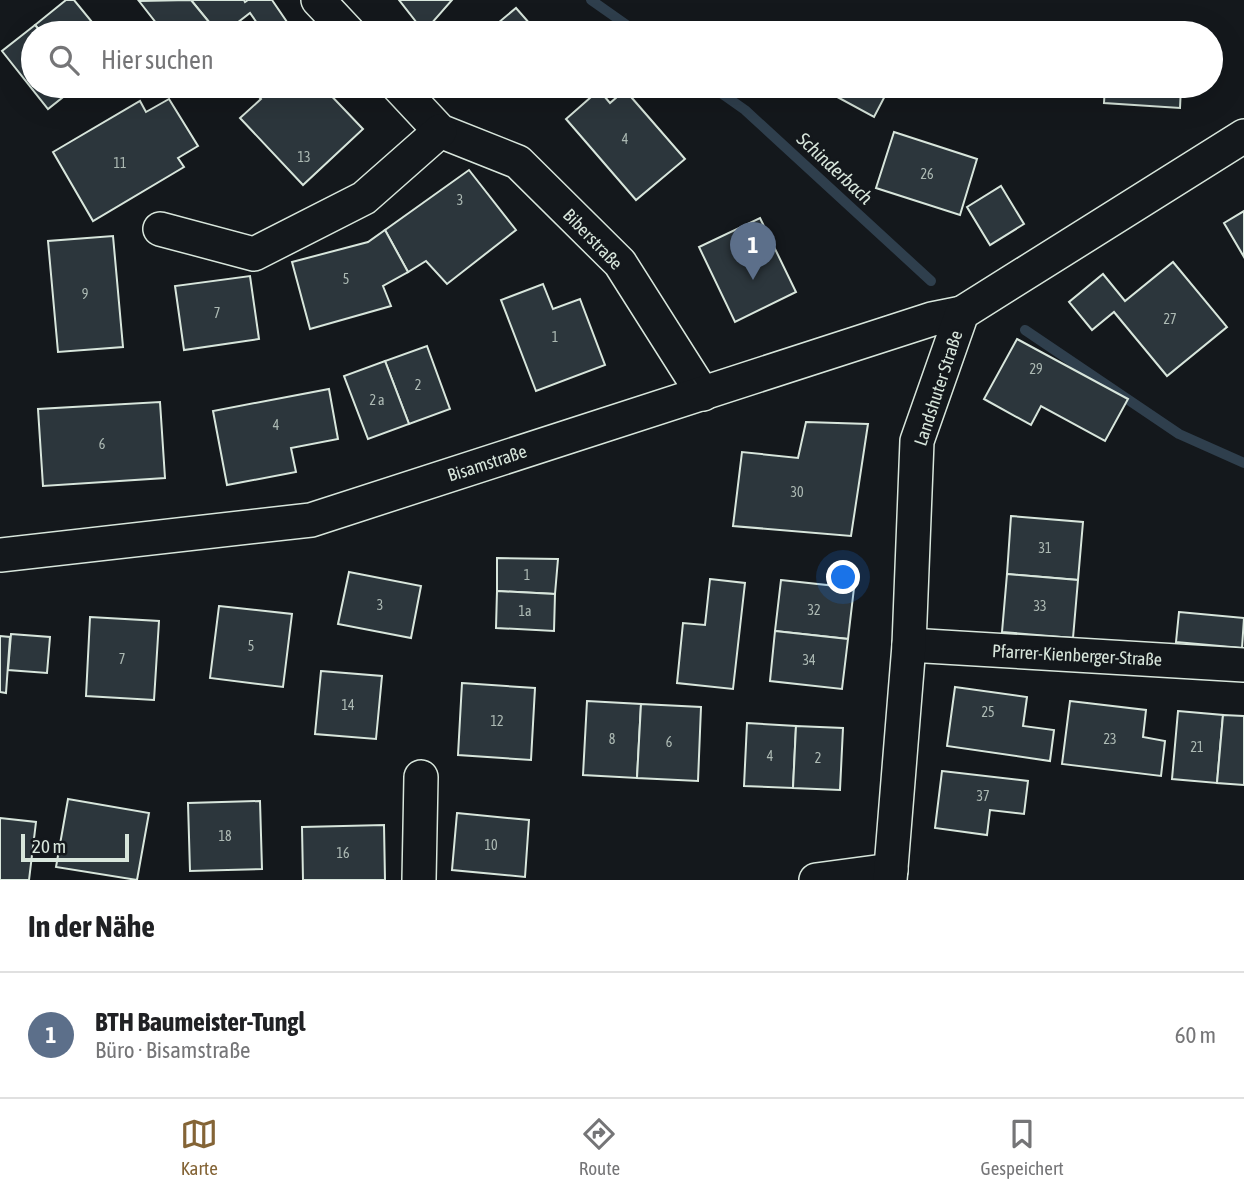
<!DOCTYPE html>
<html lang="de">
<head>
<meta charset="utf-8">
<style>
  body { margin:0; font-family:"Asap Condensed",sans-serif; background:#f6f6f6; color:#202124 }
  .scale { position:absolute; left:21px; bottom:18px; width:108px; box-sizing:border-box; padding-left:7px; border:4px solid #d8e6dc; border-top:0; font-size:19px; line-height:24px; white-space:nowrap; color:#d8e6dc; -webkit-text-stroke:5px #14181c; paint-order:stroke }
  .you { position:absolute; left:844px; top:578px; width:24px; height:24px; margin:-18px; border:5px solid #fff; border-radius:50%; background:#1a73e8; box-shadow:0 0 0 10px #1a73e833 }
  .badge { display:grid; place-items:center; width:46px; height:46px; border-radius:50%; background:#846436; color:#fff; font-size:23px; font-weight:700 }
  .pin { position:absolute; translate:-50% -58px; filter:drop-shadow(0 2px 4px #0008) }
  .pin::after { content:''; position:absolute; top:37px; width:24px; height:21px; background:inherit; clip-path:polygon(0 0,100% 0,50% 100%) }
  .list { margin:0; padding:0; list-style:none }
  h2 { display:flex; justify-content:space-between; align-items:center; height:91px; margin:0; padding:0 28px; font-size:30px }
  h2 small { font-size:23px; font-weight:400; color:#757577 }
  .list li { display:grid; grid-template-columns:46px 1fr auto; gap:21px; align-items:center; box-sizing:border-box; height:126px; padding:0 28px; border-top:2px solid #e0e0e0 }
  .list b { display:block; font-size:26px; white-space:nowrap }
  .list p { margin:0; font-size:23px; white-space:nowrap; color:#757577 }
  .list em { font-size:23px; font-style:normal; color:#757577 }
  .icon { flex:none; width:38px; height:38px; fill:none; stroke:currentColor; stroke-width:2; stroke-linecap:round; stroke-linejoin:round }
  .map { position:relative; flex:none; width:1244px; height:880px; overflow:hidden }
  .search { position:absolute; background:#fff; box-shadow:0 7px 28px #0002; left:21px; right:21px; top:21px; height:77px; display:flex; align-items:center; gap:18px; box-sizing:border-box; padding:0 24px; border-radius:38px; color:#757577; font-size:26px }
  .sheet { height:217px; background:#fff }
  nav { display:flex; justify-content:space-around; align-items:center; box-sizing:border-box; height:98px; border-top:2px solid #e0e0e0; background:#fff; font-size:19px; color:#757577 }
  nav a { display:grid; justify-items:center; gap:4px }
  nav .on { color:#846436 }
  .map>svg:first-child { display:block }
</style>
</head>
<body>
<div class="map">
<svg width="1244" height="880" viewBox="0 0 1244 880">
  <rect width="100%" height="100%" fill="#14181c"/>
  <g fill="none" stroke-linecap="round" stroke-linejoin="round">
    <g stroke="#2f3f4d" stroke-width="10">
      <path d="M 591,0 L 638,33"/>
      <path d="M 711,86 L 745,110 L 931,281"/>
      <path d="M 1025,330 L 1179,434 L 1244,463"/>
    </g>
  </g>
  <g fill="#2c363c" stroke="#d8e6dc" stroke-width="2">
    <path d="M 66,0 L 74,0 L 101,33 L 42,33 L 35,25 Z"/>
    <path d="M 191,0 L 244,0 L 245,2 L 248,0 L 272,0 L 287,22 L 271,33 L 264,33 L 250,13 L 224,33 L 218,33 Z"/>
    <path d="M 191,0 L 218,33 L 164,33 L 139,1 Z"/>
    <path d="M 399,0 L 452,0 L 424,32 Z"/>
    <path d="M 516,8 L 538,33 L 486,33 Z"/>
    <path d="M 35,25 L 42,33 L 33,33 L 33,86 L 77,86 L 48,109 L 2,51 Z"/>
    <path d="M 249,86 L 322,86 L 363,129 L 303,185 L 240,118 L 261,99 Z"/>
    <path d="M 488,86 L 509,86 L 497,96 Z"/>
    <path d="M 817,86 L 871,86 L 886,94 L 874,117 Z"/>
    <path d="M 1105,86 L 1181,86 L 1180,108 L 1104,103 Z"/>
    <path d="M 599,90 L 610,103 L 625,90 L 685,159 L 636,200 L 566,119 Z"/>
    <path d="M 169,99 L 198,146 L 178,158 L 184,167 L 93,221 L 53,152 L 140,101 L 146,112 Z"/>
    <path d="M 894,132 L 977,159 L 960,215 L 876,188 Z"/>
    <path d="M 469,170 L 516,230 L 447,284 L 426,261 L 408,272 L 385,230 Z"/>
    <path d="M 1001,186 L 1024,224 L 990,245 L 967,207 Z"/>
    <path d="M 1244,211 L 1244,257 L 1224,223 Z"/>
    <path d="M 760,218 L 796,292 L 735,322 L 699,247 Z"/>
    <path d="M 385,230 L 408,272 L 383,286 L 391,306 L 310,329 L 292,262 L 368,242 Z"/>
    <path d="M 113,236 L 123,347 L 58,352 L 48,241 Z"/>
    <path d="M 1173,262 L 1227,327 L 1167,376 L 1114,312 L 1092,330 L 1069,302 L 1103,274 L 1125,301 Z"/>
    <path d="M 250,276 L 259,339 L 184,350 L 175,286 Z"/>
    <path d="M 543,284 L 553,309 L 580,299 L 605,365 L 536,391 L 501,300 Z"/>
    <path d="M 1017,339 L 1128,399 L 1105,441 L 1041,406 L 1031,425 L 984,399 Z"/>
    <path d="M 427,346 L 450,409 L 409,424 L 385,361 Z"/>
    <path d="M 385,361 L 409,424 L 368,439 L 344,376 Z"/>
    <path d="M 329,389 L 338,439 L 291,448 L 296,472 L 227,485 L 213,411 Z"/>
    <path d="M 160,402 L 165,478 L 43,486 L 38,409 Z"/>
    <path d="M 806,422 L 868,424 L 851,536 L 733,526 L 742,452 L 798,458 Z"/>
    <path d="M 1011,516 L 1083,522 L 1078,580 L 1007,574 Z"/>
    <path d="M 497,558 L 558,559 L 555,594 L 497,591 Z"/>
    <path d="M 349,572 L 421,586 L 411,638 L 338,624 Z"/>
    <path d="M 1007,574 L 1078,580 L 1073,638 L 1002,632 Z"/>
    <path d="M 710,579 L 745,583 L 733,689 L 677,683 L 683,623 L 705,625 Z"/>
    <path d="M 781,580 L 854,588 L 848,639 L 775,631 Z"/>
    <path d="M 497,591 L 555,594 L 554,631 L 496,628 Z"/>
    <path d="M 219,606 L 292,614 L 283,687 L 210,678 Z"/>
    <path d="M 1179,612 L 1244,618 L 1242,648 L 1176,642 Z"/>
    <path d="M 90,617 L 159,621 L 154,700 L 86,696 Z"/>
    <path d="M 775,631 L 848,639 L 842,689 L 770,681 Z"/>
    <path d="M 11,634 L 50,637 L 47,673 L 8,670 Z"/>
    <path d="M 0,636 L 10,637 L 6,693 L 0,692 Z"/>
    <path d="M 321,671 L 382,676 L 376,739 L 315,734 Z"/>
    <path d="M 462,683 L 535,688 L 531,760 L 458,755 Z"/>
    <path d="M 955,687 L 1027,697 L 1023,726 L 1054,730 L 1050,761 L 947,746 Z"/>
    <path d="M 587,701 L 641,704 L 637,778 L 583,775 Z"/>
    <path d="M 1070,701 L 1146,710 L 1143,737 L 1165,741 L 1161,776 L 1062,764 Z"/>
    <path d="M 641,704 L 701,707 L 698,781 L 637,778 Z"/>
    <path d="M 1178,711 L 1223,715 L 1217,783 L 1172,779 Z"/>
    <path d="M 1223,715 L 1244,716 L 1244,785 L 1217,783 Z"/>
    <path d="M 747,723 L 796,726 L 793,788 L 744,786 Z"/>
    <path d="M 796,726 L 843,728 L 840,790 L 793,788 Z"/>
    <path d="M 942,771 L 1028,781 L 1024,814 L 990,810 L 987,835 L 935,828 Z"/>
    <path d="M 68,799 L 149,813 L 137,880 L 56,867 Z"/>
    <path d="M 260,801 L 262,869 L 190,871 L 188,803 Z"/>
    <path d="M 457,813 L 529,820 L 525,877 L 452,870 Z"/>
    <path d="M 0,818 L 36,822 L 29,880 L 0,880 Z"/>
    <path d="M 384,825 L 385,880 L 303,880 L 302,827 Z"/>
  </g>
  <g fill="none" stroke-linecap="round" stroke-linejoin="round">
    <g stroke="#d8e6dc" stroke-width="36">
      <g id="street">
        <path d="M 318,0 L 349,33"/>
        <path d="M 398,86 L 440,131 L 518,162 L 620,263 L 703,394"/>
        <path d="M 160,229 L 254,254 L 364,198 L 440,131"/>
        <path d="M 0,555 L 311,520 L 932,319 L 962,313"/>
        <path d="M 909,645 L 1244,665"/>
        <path d="M 419,880 L 421,777"/>
        <path d="M 816,880 L 891,870"/>
        <path d="M 890,880 L 909,645 L 917,441 L 962,313 L 1244,136"/>
      </g>
    </g>
    <use href="#street" stroke="#14181c" stroke-width="33"/>
  </g>
  <g text-anchor="middle" dominant-baseline="central" stroke-width="5" stroke-linejoin="round" paint-order="stroke">
    <g font-size="14" fill="#adbab4">
      <text x="625" y="139">4</text>
      <text x="304" y="157">13</text>
      <text x="120" y="163">11</text>
      <text x="927" y="174">26</text>
      <text x="460" y="200">3</text>
      <text x="346" y="279">5</text>
      <text x="85" y="294">9</text>
      <text x="217" y="313">7</text>
      <text x="1170" y="319">27</text>
      <text x="555" y="337">1</text>
      <text x="1036" y="369">29</text>
      <text x="418" y="385">2</text>
      <text x="377" y="400">2 a</text>
      <text x="276" y="425">4</text>
      <text x="102" y="444">6</text>
      <text x="797" y="492">30</text>
      <text x="1045" y="548">31</text>
      <text x="527" y="575">1</text>
      <text x="380" y="605">3</text>
      <text x="1040" y="606">33</text>
      <text x="814" y="610">32</text>
      <text x="525" y="611">1a</text>
      <text x="251" y="646">5</text>
      <text x="122" y="659">7</text>
      <text x="809" y="660">34</text>
      <text x="348" y="705">14</text>
      <text x="988" y="712">25</text>
      <text x="497" y="721">12</text>
      <text x="612" y="739">8</text>
      <text x="1110" y="739">23</text>
      <text x="669" y="742">6</text>
      <text x="1197" y="747">21</text>
      <text x="770" y="756">4</text>
      <text x="818" y="758">2</text>
      <text x="983" y="796">37</text>
      <text x="225" y="836">18</text>
      <text x="491" y="845">10</text>
      <text x="343" y="853">16</text>
    </g>
    <g font-size="18" fill="#d8e6dc" stroke="#14181c">
      <text transform="translate(593 239) rotate(46)">Biberstraße</text>
      <text transform="translate(938 388) rotate(-72)">Landshuter Straße</text>
      <text transform="translate(487 463) rotate(-18)">Bisamstraße</text>
      <text transform="translate(1077 655) rotate(3)">Pfarrer-Kienberger-Straße</text>
    </g>
    <g font-size="19" font-style="italic" fill="#d8e6dc" stroke="#14181c">
      <text transform="translate(835 168) rotate(43)">Schinderbach</text>
    </g>
  </g>
</svg>
<div class="scale">20 m</div>
<div class="you"></div>
<div class="pin badge" style="left:753px;top:280px;background:#5c6f8a">1</div>
<div class="search"><svg class="icon" aria-label="search" viewBox="0 0 24 24"><circle cx="10" cy="10" r="6"/><path d="M15 15l6 6"/></svg>Hier suchen</div>
</div>
<section class="sheet">
<h2>In der Nähe<small></small></h2>
<ul class="list">
<li><span class="badge" style="background:#5c6f8a">1</span><div><b>BTH Baumeister-Tungl</b><p>Büro · Bisamstraße</p></div><em>60 m</em></li>
</ul>
</section>
<nav>
<a class="on"><svg class="icon" aria-label="map" viewBox="0 0 24 24"><path d="M3 6l6-2 6 2 6-2v14l-6 2-6-2-6 2zM9 4v14M15 6v14"/></svg>Karte</a>
<a><svg class="icon" aria-label="directions" viewBox="0 0 24 24"><path d="M12 3l9 9-9 9-9-9zM9 14v-3h6M13 9l2 2-2 2"/></svg>Route</a>
<a><svg class="icon" aria-label="saved" viewBox="0 0 24 24"><path d="M7 4h10v16l-5-4-5 4z"/></svg>Gespeichert</a>
</nav>
</body>
</html>
